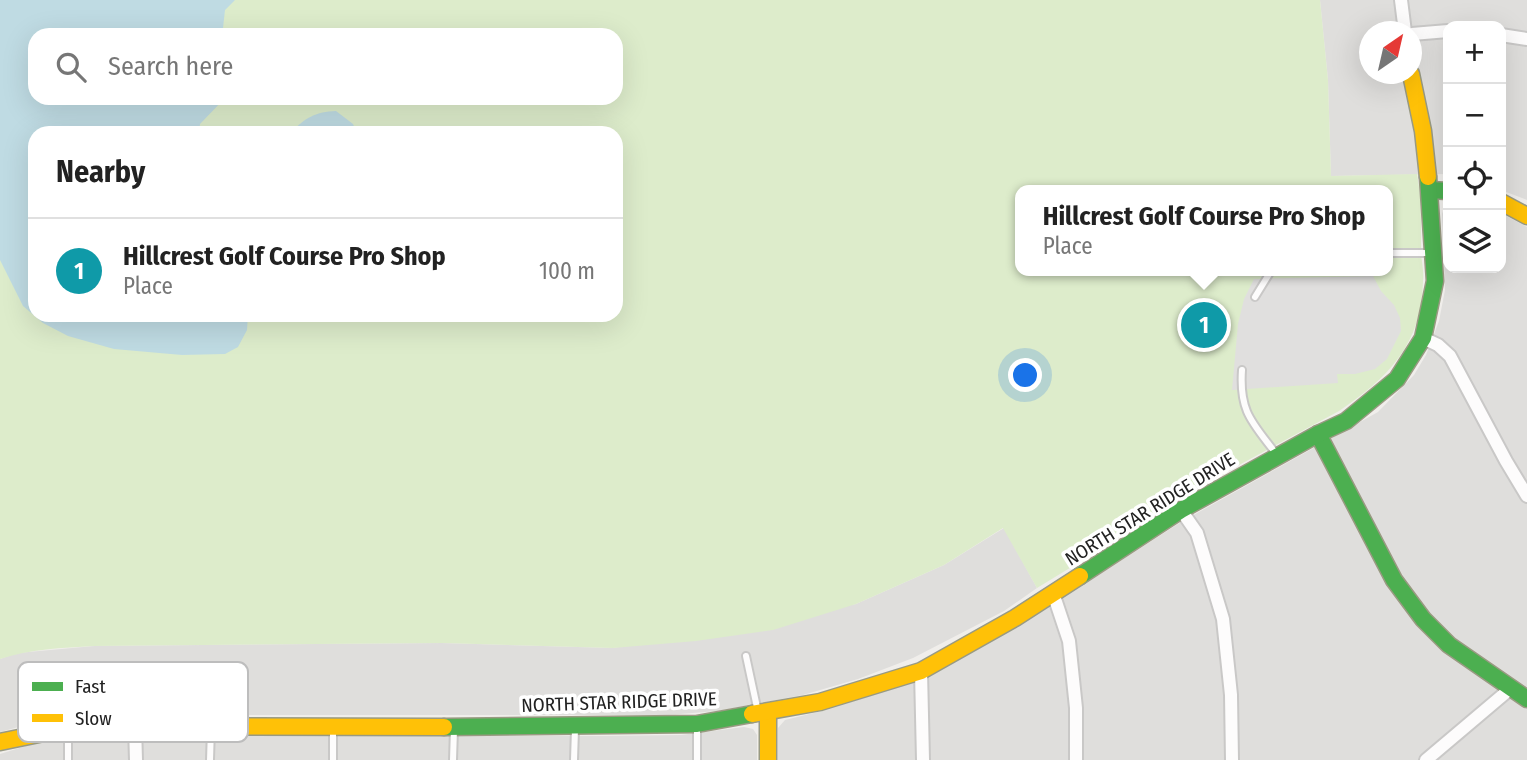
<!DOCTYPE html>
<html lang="en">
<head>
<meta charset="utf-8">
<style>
  body { margin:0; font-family:"Fira Sans Condensed",sans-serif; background:#f2f2f2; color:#222 }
  .controls { position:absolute; right:21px; top:21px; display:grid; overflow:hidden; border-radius:14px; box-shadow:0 7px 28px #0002 }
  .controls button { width:63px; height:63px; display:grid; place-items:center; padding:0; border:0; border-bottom:2px solid #e0e0e0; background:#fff; color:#222; font:35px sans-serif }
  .compass { position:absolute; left:1359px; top:21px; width:63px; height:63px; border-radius:50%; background:#fff; box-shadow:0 7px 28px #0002; rotate:34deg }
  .you { position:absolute; left:1026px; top:376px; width:24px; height:24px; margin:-18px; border:5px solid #fff; border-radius:50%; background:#1a73e8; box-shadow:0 0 0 10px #1a73e833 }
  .badge { display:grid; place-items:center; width:46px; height:46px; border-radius:50%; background:#db2777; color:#fff; font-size:23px; font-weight:700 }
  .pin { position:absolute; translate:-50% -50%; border:4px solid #fff; box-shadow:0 2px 7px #0006 }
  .popup { position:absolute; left:1015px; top:185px; width:378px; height:91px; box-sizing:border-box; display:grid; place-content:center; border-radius:14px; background:#fff; filter:drop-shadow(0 2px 5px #0005); font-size:23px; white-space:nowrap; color:#767676 }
  .popup b { font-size:26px; color:#222 }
  .popup::after { content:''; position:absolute; left:50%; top:100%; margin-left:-14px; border:14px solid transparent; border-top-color:#fff }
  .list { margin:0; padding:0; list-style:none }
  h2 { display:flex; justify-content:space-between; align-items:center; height:91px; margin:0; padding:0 28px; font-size:30px }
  h2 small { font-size:23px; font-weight:400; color:#767676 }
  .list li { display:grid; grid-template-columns:46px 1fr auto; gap:21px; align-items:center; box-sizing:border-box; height:105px; padding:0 28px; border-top:2px solid #e0e0e0 }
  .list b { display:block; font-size:26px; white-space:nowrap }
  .list p { margin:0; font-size:23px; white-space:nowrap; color:#767676 }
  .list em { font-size:23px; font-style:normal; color:#767676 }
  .icon { flex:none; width:38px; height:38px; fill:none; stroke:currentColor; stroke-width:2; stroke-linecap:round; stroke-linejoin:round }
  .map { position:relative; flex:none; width:1527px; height:760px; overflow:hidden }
  .search { position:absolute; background:#fff; box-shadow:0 7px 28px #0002; left:28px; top:28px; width:595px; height:77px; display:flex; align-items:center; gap:18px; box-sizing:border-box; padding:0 24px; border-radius:21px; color:#767676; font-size:26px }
  .panel { position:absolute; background:#fff; box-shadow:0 7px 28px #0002; left:28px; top:126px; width:595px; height:196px; border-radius:21px }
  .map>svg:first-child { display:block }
</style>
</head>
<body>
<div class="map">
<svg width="1527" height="760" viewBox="0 0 1527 760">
  <rect width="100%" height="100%" fill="#f0eeeb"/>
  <g fill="#dfdedc" fill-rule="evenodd">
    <path d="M 1320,0 L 1527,0 L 1527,200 L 1501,190 L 1501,26 L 1448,26 L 1448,174 L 1331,176 L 1328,80 ZM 1370,32 L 1412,32 L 1412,74 L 1370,74 Z"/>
    <path d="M 1448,203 L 1448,268 L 1501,268 L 1501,213 L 1527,227 L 1527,760 L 778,760 L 778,728 L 785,720 L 830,709 L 891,689 L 977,649 L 1025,622 L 1181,522 L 1378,412 L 1414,375 L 1426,355 L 1439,321 L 1445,290 L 1442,214 L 1445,205 Z"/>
    <path d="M 1004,528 L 1037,588 L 1004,611 L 913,658 L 858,679 L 803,695 L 718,711 L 667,715 L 91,715 L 41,721 L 0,732 L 0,659 L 17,653 L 94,646 L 442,643 L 613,648 L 856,604 L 944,565 Z"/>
    <path d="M 744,727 L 753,729 L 757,735 L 757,760 L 0,760 L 0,754 L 42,741 L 86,735 L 606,736 L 681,735 Z"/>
  </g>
  <path fill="#ddeccb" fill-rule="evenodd" d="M 0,0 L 1320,0 L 1328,80 L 1331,176 L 1417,174 C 1422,201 1421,227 1421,254 C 1422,263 1424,272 1423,281 C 1422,344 1388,378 1339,411 L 1174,500 L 1101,549 L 1037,588 L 1003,528 L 944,565 L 856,604 L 773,630 L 696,641 L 613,648 L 443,643 L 94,646 C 62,648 30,649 0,659 ZM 35,35 L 616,35 L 616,98 L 35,98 ZM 35,133 L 616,133 L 616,315 L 35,315 ZM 1020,190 L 1388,190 L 1388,271 L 1020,271 Z"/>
  <path fill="#e0dfde" d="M 1373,276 L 1381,291 L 1394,305 L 1400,318 L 1401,331 L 1387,359 L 1375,369 L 1355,374 L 1337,374 L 1338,383 L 1232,390 L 1238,324 L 1244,299 L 1254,279 Z"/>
  <g fill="#bfdbe3">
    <path d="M 0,0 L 235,0 L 225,10 L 223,28 L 226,35 L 35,35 L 35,98 L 225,98 L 200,124 L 199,133 L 35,133 L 35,315 L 248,315 L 247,330 L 238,347 L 225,354 L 182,355 L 114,349 L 68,336 L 43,323 L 23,306 L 0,260 Z"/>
    <path d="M 336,111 L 353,124 L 357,133 L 291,133 C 305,117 316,112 336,111 Z"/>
  </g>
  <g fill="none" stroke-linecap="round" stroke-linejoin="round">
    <g stroke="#c9c8c7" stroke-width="10">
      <g id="lane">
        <path d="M 1388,253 L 1431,253"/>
        <path d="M 1255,297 L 1271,271"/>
        <path d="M 1242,370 C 1239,413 1253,423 1277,455"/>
        <path d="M 746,656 L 758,712"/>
        <path d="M 68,760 L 68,730"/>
        <path d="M 210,760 L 211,728"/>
        <path d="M 333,760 L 333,729"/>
        <path d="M 453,760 L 454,729"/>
        <path d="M 574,760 L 575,729"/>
        <path d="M 697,760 L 697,726"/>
      </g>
    </g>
    <g stroke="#c9c8c7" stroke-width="16">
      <g id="street">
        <path d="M 1401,0 L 1405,32"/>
        <path d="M 1412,34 L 1448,31"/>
        <path d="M 1501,35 L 1527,39"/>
        <path d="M 1423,338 L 1438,345 L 1450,356 L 1506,461 L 1527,496"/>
        <path d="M 1181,510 L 1197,533 L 1223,619 L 1231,695 L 1232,760"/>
        <path d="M 1053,593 L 1069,641 L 1076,708 L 1076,760"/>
        <path d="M 921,671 L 923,760"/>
        <path d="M 135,726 L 136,760"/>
        <path d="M 1426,760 L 1510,689"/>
      </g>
    </g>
    <g stroke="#999a82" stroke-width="19">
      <g id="fast">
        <path d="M 1430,190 L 1448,191"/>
        <path d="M 1318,434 L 1394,580 L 1423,619 L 1449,645 L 1527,699"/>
        <path d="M 1080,576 L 1181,510 L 1318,434 L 1346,421 L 1397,379 L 1423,338 L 1435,281 L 1428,177"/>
        <path d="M 444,727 L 697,724 L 752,714"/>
      </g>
    </g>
    <g stroke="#999a82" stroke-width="19">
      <g id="slow">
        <path d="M 1411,74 L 1423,131 L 1428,177"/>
        <path d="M 1501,202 L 1527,216"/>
        <path d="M 768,712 L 768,760"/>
        <path d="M 752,714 L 820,702 L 921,671 L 1015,618 L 1080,576"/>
        <path d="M 0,742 L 68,728 L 135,726 L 444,727"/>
      </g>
    </g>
    <use href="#lane" stroke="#fdfcfc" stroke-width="6"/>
    <use href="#street" stroke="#fdfcfc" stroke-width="12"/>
    <use href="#fast" stroke="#4caf50" stroke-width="16"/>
    <use href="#slow" stroke="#ffc107" stroke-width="16"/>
  </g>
  <g text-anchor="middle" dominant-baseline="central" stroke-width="7" stroke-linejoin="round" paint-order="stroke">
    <g font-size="19" fill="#222" stroke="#fff">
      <text transform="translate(1150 509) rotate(-32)">NORTH STAR RIDGE DRIVE</text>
      <text transform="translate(619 702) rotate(-2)">NORTH STAR RIDGE DRIVE</text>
    </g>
  </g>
  <rect x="18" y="662" width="230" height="80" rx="10" fill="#fff" stroke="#bdbdbd" stroke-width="2"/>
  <rect x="32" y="682" width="31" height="9" fill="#4caf50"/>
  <rect x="32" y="714" width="31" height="8" fill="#ffc107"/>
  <g font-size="19" fill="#222">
    <text x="75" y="693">Fast</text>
    <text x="75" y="725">Slow</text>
  </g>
</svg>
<div class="controls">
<button>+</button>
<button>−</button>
<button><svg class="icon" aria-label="locate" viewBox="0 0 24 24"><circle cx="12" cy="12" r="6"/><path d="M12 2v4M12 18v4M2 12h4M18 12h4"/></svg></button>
<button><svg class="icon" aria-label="layers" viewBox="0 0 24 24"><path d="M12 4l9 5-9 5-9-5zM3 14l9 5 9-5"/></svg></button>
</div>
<svg class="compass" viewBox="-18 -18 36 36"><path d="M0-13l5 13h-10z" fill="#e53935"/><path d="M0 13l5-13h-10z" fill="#767676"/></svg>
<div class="you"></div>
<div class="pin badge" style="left:1204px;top:325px;background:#0f9aa8">1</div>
<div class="popup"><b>Hillcrest Golf Course Pro Shop</b>Place</div>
<div class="search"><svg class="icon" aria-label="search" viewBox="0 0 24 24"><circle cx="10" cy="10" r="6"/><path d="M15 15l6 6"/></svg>Search here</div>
<section class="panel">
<h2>Nearby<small></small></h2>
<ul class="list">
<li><span class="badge" style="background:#0f9aa8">1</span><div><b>Hillcrest Golf Course Pro Shop</b><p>Place</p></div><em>100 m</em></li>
</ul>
</section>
</div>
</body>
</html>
